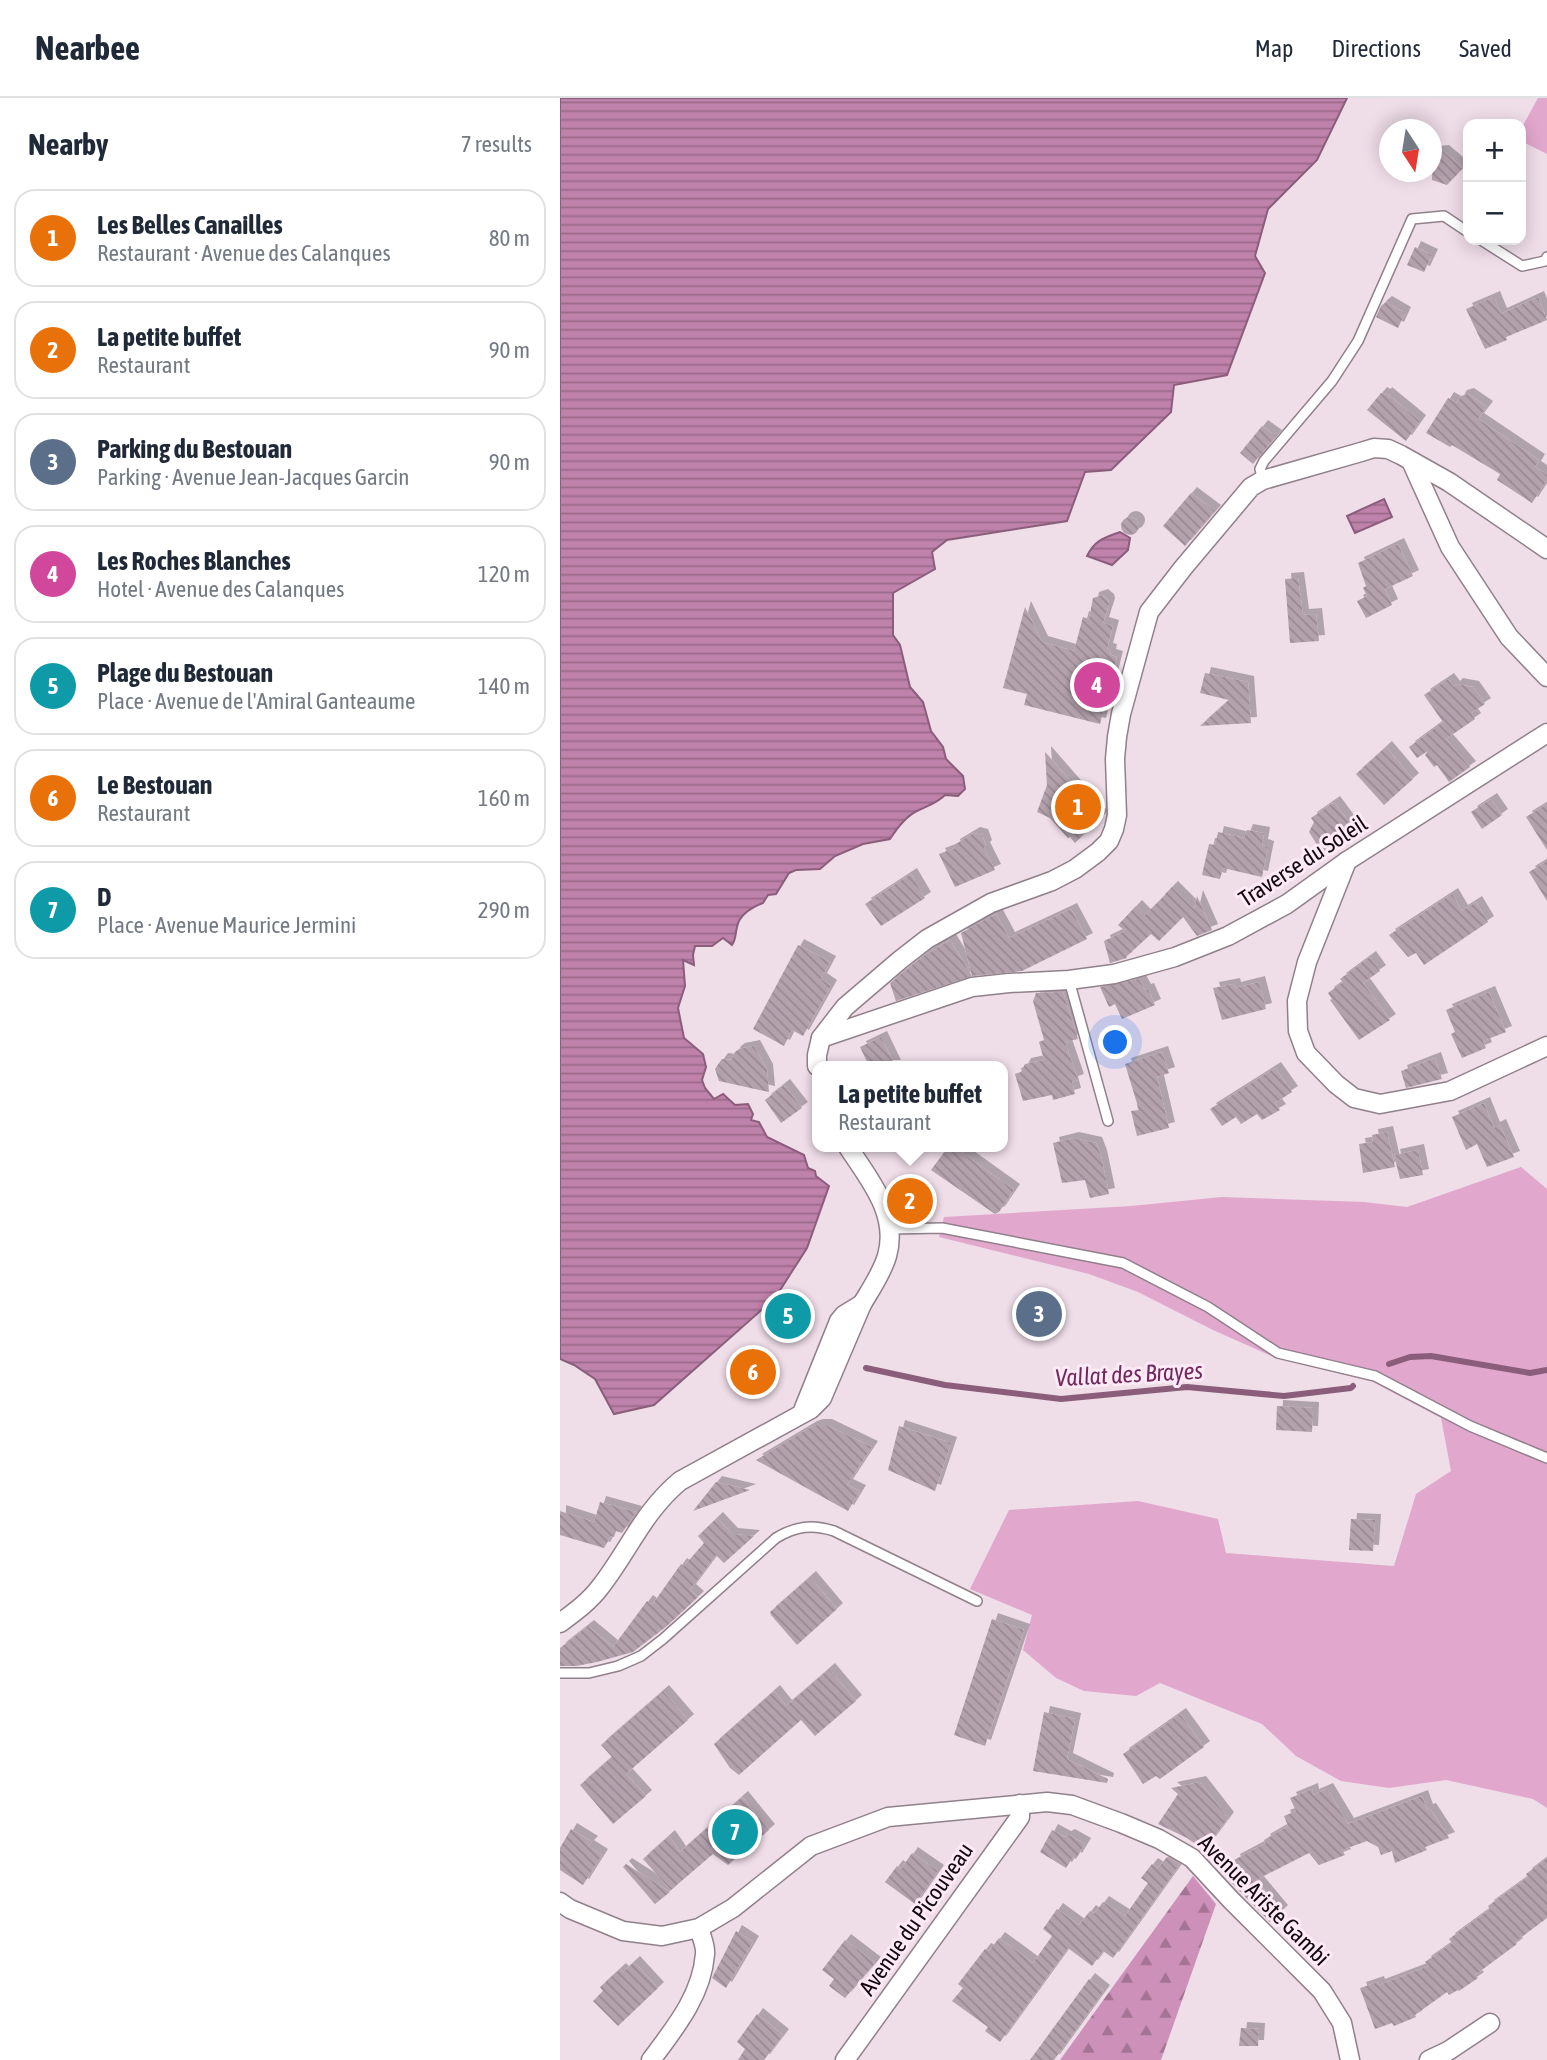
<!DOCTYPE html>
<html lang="en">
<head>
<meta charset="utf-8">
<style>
  body { margin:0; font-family:"Asap Condensed",sans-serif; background:#f2f2f3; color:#1f2937 }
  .controls { position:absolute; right:21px; top:21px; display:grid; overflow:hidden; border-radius:14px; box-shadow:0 4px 18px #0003 }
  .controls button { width:63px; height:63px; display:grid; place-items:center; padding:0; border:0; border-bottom:2px solid #e0e1e3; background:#fff; color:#1f2937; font:35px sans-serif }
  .compass { position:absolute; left:819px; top:21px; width:63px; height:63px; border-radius:50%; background:#fff; box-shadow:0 4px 18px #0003; rotate:168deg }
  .you { position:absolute; left:556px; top:945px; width:24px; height:24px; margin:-18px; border:5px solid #fff; border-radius:50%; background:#1a73e8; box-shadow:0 0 0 10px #1a73e833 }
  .badge { display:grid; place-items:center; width:46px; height:46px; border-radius:50%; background:#911875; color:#fff; font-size:23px; font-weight:700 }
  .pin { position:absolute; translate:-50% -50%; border:4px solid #fff; box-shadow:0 2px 7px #0006 }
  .popup { position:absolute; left:252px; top:963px; width:196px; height:91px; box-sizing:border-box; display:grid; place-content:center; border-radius:14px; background:#fff; filter:drop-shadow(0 2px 5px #0005); font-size:23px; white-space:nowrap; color:#747a83 }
  .popup b { font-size:26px; color:#1f2937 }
  .popup::after { content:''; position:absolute; left:50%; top:100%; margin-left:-14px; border:14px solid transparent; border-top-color:#fff }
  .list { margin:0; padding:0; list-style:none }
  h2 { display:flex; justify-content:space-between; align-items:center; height:91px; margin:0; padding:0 28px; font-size:30px }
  h2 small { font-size:23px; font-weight:400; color:#747a83 }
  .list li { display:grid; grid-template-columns:46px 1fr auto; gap:21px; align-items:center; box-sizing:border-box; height:98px; margin:0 14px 14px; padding:0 14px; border:2px solid #e0e1e3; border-radius:21px }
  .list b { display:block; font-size:26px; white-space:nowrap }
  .list p { margin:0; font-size:23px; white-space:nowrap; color:#747a83 }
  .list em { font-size:23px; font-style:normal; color:#747a83 }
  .map { position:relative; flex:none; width:987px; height:1962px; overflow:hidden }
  header { display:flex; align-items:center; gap:42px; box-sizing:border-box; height:98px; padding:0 35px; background:#fff; border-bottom:2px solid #e0e1e3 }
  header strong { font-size:33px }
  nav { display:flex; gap:38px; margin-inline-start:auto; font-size:24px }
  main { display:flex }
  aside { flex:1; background:#fff }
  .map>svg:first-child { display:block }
</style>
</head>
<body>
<header>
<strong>Nearbee</strong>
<nav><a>Map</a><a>Directions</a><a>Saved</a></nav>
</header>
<main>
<aside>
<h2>Nearby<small>7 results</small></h2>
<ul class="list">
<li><span class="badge" style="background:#e8710a">1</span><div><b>Les Belles Canailles</b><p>Restaurant · Avenue des Calanques</p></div><em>80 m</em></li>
<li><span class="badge" style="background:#e8710a">2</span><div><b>La petite buffet</b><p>Restaurant</p></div><em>90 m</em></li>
<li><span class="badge" style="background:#5c6f8a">3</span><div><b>Parking du Bestouan</b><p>Parking · Avenue Jean-Jacques Garcin</p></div><em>90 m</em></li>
<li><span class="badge" style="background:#d1479c">4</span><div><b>Les Roches Blanches</b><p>Hotel · Avenue des Calanques</p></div><em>120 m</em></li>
<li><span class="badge" style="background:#0f9aa8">5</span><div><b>Plage du Bestouan</b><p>Place · Avenue de l'Amiral Ganteaume</p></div><em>140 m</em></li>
<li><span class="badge" style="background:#e8710a">6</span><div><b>Le Bestouan</b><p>Restaurant</p></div><em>160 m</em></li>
<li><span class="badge" style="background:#0f9aa8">7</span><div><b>D</b><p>Place · Avenue Maurice Jermini</p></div><em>290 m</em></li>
</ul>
</aside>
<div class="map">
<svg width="987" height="1962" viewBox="0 0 987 1962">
  <defs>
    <pattern id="forest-firs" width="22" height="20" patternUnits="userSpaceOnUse" patternTransform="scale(1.75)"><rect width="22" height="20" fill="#cd90b8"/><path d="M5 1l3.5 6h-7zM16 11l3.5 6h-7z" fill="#a57494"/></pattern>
    <pattern id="water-rules" width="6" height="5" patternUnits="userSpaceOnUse" patternTransform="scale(1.75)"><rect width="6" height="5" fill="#bf82aa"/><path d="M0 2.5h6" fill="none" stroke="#9a6989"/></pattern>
    <pattern id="building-back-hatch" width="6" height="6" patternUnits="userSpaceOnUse" patternTransform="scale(1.75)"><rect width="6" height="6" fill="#b3a1ac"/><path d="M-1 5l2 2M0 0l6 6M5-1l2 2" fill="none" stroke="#998993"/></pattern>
    <filter id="shadow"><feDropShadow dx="6" dy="-6" stdDeviation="0" flood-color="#0004"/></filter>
  </defs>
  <rect width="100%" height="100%" fill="#efdde8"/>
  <g fill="#e1a7cd">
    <path d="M 978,0 L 987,0 L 987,56 L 961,43 L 961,31 Z"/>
    <path d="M 961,1069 L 987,1091 L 987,1710 L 973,1701 L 886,1682 L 829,1690 L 781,1683 L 736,1658 L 702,1626 L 600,1585 L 576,1598 L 524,1593 L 496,1580 L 463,1552 L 472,1517 L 410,1491 L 449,1412 L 578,1403 L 658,1421 L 666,1455 L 834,1468 L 856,1396 L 891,1373 L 881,1320 L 813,1284 L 716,1260 L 653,1232 L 578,1194 L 529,1176 L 379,1139 L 384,1119 L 571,1108 L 662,1099 L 804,1104 L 847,1109 Z"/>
  </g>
  <path fill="url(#forest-firs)" d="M 633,1778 L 656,1806 L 601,1962 L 500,1962 Z"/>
  <g fill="url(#water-rules)" stroke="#8a5e7b" stroke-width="2">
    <path d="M 0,0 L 787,0 L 757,62 L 708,111 L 695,158 L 705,175 L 667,277 L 614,287 L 611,314 L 551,372 L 525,374 L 507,423 L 387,442 L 372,454 L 375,471 L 333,495 L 333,537 L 340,547 L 350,589 L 363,604 L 371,633 L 383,649 L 386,661 L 403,678 L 405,691 L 398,698 L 385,697 C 377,705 369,707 359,712 C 347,717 337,730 330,741 L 303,746 L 275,758 L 260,771 L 236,772 L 229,775 L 216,796 L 208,797 L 203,805 C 192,809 179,817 177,829 C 175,837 176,841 172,847 L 163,840 L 152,848 L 135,848 L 133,857 L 134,867 L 123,862 L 125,888 L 118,910 L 124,940 L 143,956 L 146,969 L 142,982 L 145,990 L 154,1001 L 163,996 L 175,1007 L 188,1006 L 193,1016 L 191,1022 L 199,1024 L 207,1039 L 244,1057 L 248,1070 L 255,1073 L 256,1078 L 269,1088 L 247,1150 L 215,1200 L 94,1307 L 54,1316 L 35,1281 L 14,1267 L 0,1261 Z"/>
    <path d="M 824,401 L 832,419 L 795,435 L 787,418 Z"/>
    <path d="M 560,434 L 570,440 L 568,452 L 552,467 L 527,458 C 535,442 544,440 560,434 Z"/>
  </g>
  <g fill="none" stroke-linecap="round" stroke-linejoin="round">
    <g stroke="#8a5e7b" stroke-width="6">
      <path d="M 829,1266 L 850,1259 L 871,1258 L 970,1275 L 987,1272"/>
      <path d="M 306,1270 L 385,1287 L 501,1301 L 627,1289 L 724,1298 L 791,1290 L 793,1288"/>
    </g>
  </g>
  <g fill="url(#building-back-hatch)" filter="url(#shadow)">
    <path d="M 883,53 L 903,70 L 887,87 L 872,82 L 872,54 Z"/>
    <path d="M 855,149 L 872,157 L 864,174 L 847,167 Z"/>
    <path d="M 934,199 L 941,216 L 978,199 L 987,222 L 946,239 L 947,242 L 925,251 L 906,211 Z"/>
    <path d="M 826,204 L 845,215 L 838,230 L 816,219 L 821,208 Z"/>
    <path d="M 821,295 L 825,297 L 826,295 L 860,323 L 846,343 L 807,312 Z"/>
    <path d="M 908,296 L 927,309 L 918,321 L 979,362 L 975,369 L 987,377 L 987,382 L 972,405 L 937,382 L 940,376 L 892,347 L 890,349 L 866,335 L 888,300 L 897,305 L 901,298 Z"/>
    <path d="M 702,328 L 716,338 L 693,366 L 680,355 Z"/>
    <path d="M 631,395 L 655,413 L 625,448 L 603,428 Z"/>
    <circle cx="570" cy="428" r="9"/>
    <path d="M 838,446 L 853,478 L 825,491 L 832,507 L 806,520 L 797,503 L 807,498 L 803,490 L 806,488 L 798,465 Z"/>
    <path d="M 738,480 L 743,517 L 756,516 L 759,543 L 730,545 L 725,481 Z"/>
    <path d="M 542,497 L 548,502 L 549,506 L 543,525 L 553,528 L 547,551 L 551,552 L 550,557 L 557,559 L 540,626 L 464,607 L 467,596 L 443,590 L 465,509 L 482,544 L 514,553 L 523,519 L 529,521 L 533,500 Z"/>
    <path d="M 645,575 L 688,584 L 691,625 L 640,628 L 669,602 L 640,595 Z"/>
    <path d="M 888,581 L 894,589 L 897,586 L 913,589 L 925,606 L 911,615 L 915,621 L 886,641 L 910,669 L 889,684 L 877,667 L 874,669 L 865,657 L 868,653 L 857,660 L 849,649 L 883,624 L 864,597 Z"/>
    <path d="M 826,649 L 853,681 L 824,707 L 796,676 Z"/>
    <path d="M 485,654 L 542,719 L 515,745 L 510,739 L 508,740 L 490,720 L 477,714 L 487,687 Z"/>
    <path d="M 931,701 L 942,717 L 922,731 L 911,714 Z"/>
    <path d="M 774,704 L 794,731 L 784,738 L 787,742 L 765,759 L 749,734 L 754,724 L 751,720 Z"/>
    <path d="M 987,706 L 987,752 L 966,719 Z"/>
    <path d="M 687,732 L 704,735 L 702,747 L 708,749 L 702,779 L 663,770 L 660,781 L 642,777 L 649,746 L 655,747 L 658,734 L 684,740 Z"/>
    <path d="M 414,735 L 422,737 L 426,748 L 424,750 L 435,772 L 395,789 L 379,756 L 395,750 L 394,747 Z"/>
    <path d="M 987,763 L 987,803 L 969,774 Z"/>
    <path d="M 351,776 L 365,800 L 321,828 L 305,806 Z"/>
    <path d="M 612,789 L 634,811 L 637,798 L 652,832 L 637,838 L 623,819 L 599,843 L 591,836 L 566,859 L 567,860 L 550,865 L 544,843 L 565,833 L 558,827 L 576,808 L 585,817 L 605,797 L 606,798 L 605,796 Z"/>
    <path d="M 892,796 L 902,813 L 916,804 L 928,824 L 864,867 L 856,855 L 848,859 L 829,837 Z"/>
    <path d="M 511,811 L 527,841 L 462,873 L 412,878 L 401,835 L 436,816 L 449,840 Z"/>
    <path d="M 390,842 L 412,878 L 336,903 L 330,885 L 365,857 Z"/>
    <path d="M 238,847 L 270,864 L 261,881 L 271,888 L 243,938 L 232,932 L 224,948 L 193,931 Z"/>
    <path d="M 810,859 L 820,873 L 803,885 L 830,922 L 799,942 L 770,902 L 772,901 L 768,895 L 783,884 L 780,881 Z"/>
    <path d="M 579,881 L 585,892 L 588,891 L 595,907 L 562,921 L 555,906 L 549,909 L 540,889 Z"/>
    <path d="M 699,884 L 706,911 L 662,922 L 653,890 L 674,886 L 675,890 Z"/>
    <path d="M 503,894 L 518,941 L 505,944 L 518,982 L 512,984 L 515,996 L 493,1002 L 492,997 L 463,1003 L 455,976 L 461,974 L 465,966 L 484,962 L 479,944 L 484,942 L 473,903 L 476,895 Z"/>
    <path d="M 929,894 L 946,934 L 923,943 L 926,950 L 902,960 L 891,936 L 895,934 L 886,912 Z"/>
    <path d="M 321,939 L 335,968 L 309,968 L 300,949 Z"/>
    <path d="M 194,948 L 207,972 L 209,994 L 159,983 L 155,971 L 159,965 L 162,961 L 171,962 L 175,954 L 179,951 Z"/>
    <path d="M 602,954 L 609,975 L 597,979 L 609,1030 L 577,1038 L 571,1013 L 579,1012 L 565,966 Z"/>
    <path d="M 875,960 L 882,981 L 846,990 L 841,973 Z"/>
    <path d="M 715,970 L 732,994 L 715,1005 L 720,1012 L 702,1022 L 697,1016 L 681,1026 L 676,1019 L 662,1028 L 650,1011 Z"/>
    <path d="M 224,987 L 242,1010 L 221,1025 L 205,1002 Z"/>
    <path d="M 924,1005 L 934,1030 L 940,1027 L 954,1059 L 927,1069 L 917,1046 L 906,1052 L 892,1019 Z"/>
    <path d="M 827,1034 L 835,1069 L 803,1075 L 799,1046 L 813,1044 L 812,1037 Z"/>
    <path d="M 513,1040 L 536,1045 L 541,1058 L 549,1096 L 530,1100 L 525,1082 L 502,1085 L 493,1045 Z"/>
    <path d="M 388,1049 L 394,1049 L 454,1092 L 439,1114 L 435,1116 L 371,1072 Z"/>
    <path d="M 858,1052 L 863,1077 L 840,1081 L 834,1057 Z"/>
    <path d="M 717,1308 L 753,1310 L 752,1334 L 716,1332 Z"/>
    <path d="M 257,1327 L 266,1327 L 312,1349 L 287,1387 L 300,1393 L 288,1413 L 196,1362 L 251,1329 Z"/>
    <path d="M 339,1328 L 391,1345 L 375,1393 L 328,1372 Z"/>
    <path d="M 156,1384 L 190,1392 L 133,1413 Z"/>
    <path d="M 40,1404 L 76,1414 L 62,1435 L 56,1433 L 54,1439 L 51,1438 L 44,1450 L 0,1437 L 0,1413 L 34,1424 Z"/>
    <path d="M 157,1420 L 172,1436 L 194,1438 L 164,1465 L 156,1457 L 130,1492 L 138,1499 L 107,1528 L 73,1554 L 37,1564 L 16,1568 L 0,1568 L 0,1550 L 28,1528 L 53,1549 L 87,1503 L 92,1507 L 121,1466 L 124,1468 L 144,1445 L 138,1438 Z"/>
    <path d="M 791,1421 L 815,1422 L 813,1453 L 789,1452 Z"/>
    <path d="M 250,1479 L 277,1511 L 237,1547 L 211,1517 L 210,1514 Z"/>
    <path d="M 432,1521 L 464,1532 L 425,1648 L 394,1637 Z"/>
    <path d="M 269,1571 L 296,1603 L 255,1638 L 241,1622 L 179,1677 L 170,1670 L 154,1646 L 214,1593 L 226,1608 Z"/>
    <path d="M 103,1593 L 128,1622 L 66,1676 L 86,1698 L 53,1726 L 20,1687 L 52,1659 L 41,1647 Z"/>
    <path d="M 484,1614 L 515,1621 L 507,1661 L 548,1681 L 547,1685 L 473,1673 Z"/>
    <path d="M 620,1616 L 644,1649 L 600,1681 L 596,1678 L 583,1686 L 563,1656 Z"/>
    <path d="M 640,1684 L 668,1720 L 644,1752 L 627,1740 L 598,1726 L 618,1696 L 611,1690 Z"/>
    <path d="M 752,1691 L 753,1697 L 767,1691 L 788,1726 L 862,1698 L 867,1712 L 870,1711 L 889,1740 L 865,1749 L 867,1752 L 835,1765 L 832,1753 L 821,1757 L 818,1749 L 807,1743 L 782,1752 L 785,1757 L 759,1767 L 749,1755 L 696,1782 L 722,1813 L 710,1824 L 669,1782 L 679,1774 L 674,1762 L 706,1745 L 704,1742 L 728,1728 L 724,1718 L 736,1713 L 730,1700 Z"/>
    <path d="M 182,1699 L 209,1732 L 168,1767 L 153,1756 L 111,1792 L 83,1761 L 109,1738 L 120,1754 Z"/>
    <path d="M 11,1731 L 32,1744 L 28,1748 L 42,1757 L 23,1787 L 0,1772 L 0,1750 Z"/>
    <path d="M 492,1732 L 505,1739 L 509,1737 L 525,1746 L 516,1761 L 513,1759 L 506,1770 L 480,1754 Z"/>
    <path d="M 352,1755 L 378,1773 L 355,1806 L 325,1784 L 337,1768 L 341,1771 Z"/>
    <path d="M 607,1759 L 620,1766 L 553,1860 L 543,1853 L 532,1868 L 508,1850 L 440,1944 L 425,1933 L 428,1929 L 392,1903 L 403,1890 L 398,1886 L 425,1851 L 429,1853 L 439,1840 L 473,1865 L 492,1838 L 483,1831 L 497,1811 L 519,1827 L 530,1813 L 534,1816 L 543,1804 L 565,1818 L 588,1785 L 581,1780 L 592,1766 L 598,1770 Z"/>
    <path d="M 987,1760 L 987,1820 L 955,1844 L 957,1846 L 915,1877 L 918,1880 L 899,1893 L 898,1892 L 889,1897 L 887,1894 L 855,1917 L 856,1919 L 834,1928 L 832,1925 L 815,1931 L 800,1890 L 818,1884 L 819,1887 L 869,1868 L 865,1864 L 892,1845 L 889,1841 L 930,1811 L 928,1808 L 968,1779 L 966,1776 Z"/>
    <path d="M 66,1766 L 110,1794 L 95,1806 L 63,1769 Z"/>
    <path d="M 176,1833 L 193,1844 L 166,1890 L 152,1880 Z"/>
    <path d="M 285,1842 L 315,1865 L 285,1900 L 269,1888 L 274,1881 L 262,1872 Z"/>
    <path d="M 74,1864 L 98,1890 L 58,1928 L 33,1903 L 43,1893 L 40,1889 L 60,1871 L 63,1874 Z"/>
    <path d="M 529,1881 L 544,1893 L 494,1962 L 470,1962 Z"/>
    <path d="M 197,1916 L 223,1937 L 204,1962 L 178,1962 L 185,1951 L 177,1944 Z"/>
    <path d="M 681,1930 L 699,1931 L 698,1948 L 679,1948 Z"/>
  </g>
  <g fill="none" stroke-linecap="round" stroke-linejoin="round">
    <g stroke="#90808a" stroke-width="12">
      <g id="service">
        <path d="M 921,142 L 962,168 L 985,163 L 987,159"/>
        <path d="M 703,382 L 700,371 L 704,363 L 772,283 L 798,243 L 852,121 L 884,118 L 908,134"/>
        <path d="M 509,882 L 548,1023"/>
        <path d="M 330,1131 L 382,1130 L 563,1165 L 648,1209 L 718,1255 L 815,1278 L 910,1328 L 987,1360"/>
        <path d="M 0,1575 L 29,1575 L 58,1568 L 81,1558 L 103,1541 L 216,1440 C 236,1428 252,1426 274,1433 L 417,1503"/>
      </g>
    </g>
    <g stroke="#90808a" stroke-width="21">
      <g id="minor">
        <path d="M 851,363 L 890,449 L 949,539 L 987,579"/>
        <path d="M 787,763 L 747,864 L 737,903 L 738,933 L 746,955 L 776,986 L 794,1000 L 820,1006 L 890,993 L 987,948"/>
        <path d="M 261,940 L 412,889 L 449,885 L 509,882 L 554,876 L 615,859 L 668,838 L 727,806 L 787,763 L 987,635"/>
        <path d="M 257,968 L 257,957 L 261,940 L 285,909 L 340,862 L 367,841 L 431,805 L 492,783 L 515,771 L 538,754 L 549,743 L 554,731 L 557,717 L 555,661 L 557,639 L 561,616 L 589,514 L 623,470 L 691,389 L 703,382 L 801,354 L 814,350 L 828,351 L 841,357 L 889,384 L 987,451"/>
        <path d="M 288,1049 C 309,1081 339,1116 327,1158 C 322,1175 311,1191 302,1206"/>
        <path d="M 0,1525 C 15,1514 30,1503 41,1488 C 69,1452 83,1414 120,1383 L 251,1311 L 262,1300 L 302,1206 L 284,1217 L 279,1223 L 242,1315"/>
        <path d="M 0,1804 L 10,1811 L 63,1833 L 102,1838 L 139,1830 L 173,1810 L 251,1748 L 328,1719 L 487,1704 L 512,1707 L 561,1725 L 599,1741 L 632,1760 L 671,1802 L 762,1893 L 782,1925 L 790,1962"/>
        <path d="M 91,1962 C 115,1930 142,1897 145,1856 C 146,1848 141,1838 139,1830"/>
        <path d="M 285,1962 L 460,1719 L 460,1706"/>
        <path d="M 869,1962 L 888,1953 L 930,1925"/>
      </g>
    </g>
    <use href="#service" stroke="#fff" stroke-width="9"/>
    <use href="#minor" stroke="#fff" stroke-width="18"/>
  </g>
  <g text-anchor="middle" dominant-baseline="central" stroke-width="6" stroke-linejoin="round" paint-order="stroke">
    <g font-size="23" fill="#100a0e" stroke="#fdeaf6">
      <text transform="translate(743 763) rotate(-33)">Traverse du Soleil</text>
      <text transform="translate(704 1802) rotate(45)">Avenue Ariste Gambi</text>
      <text transform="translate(356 1821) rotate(-55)">Avenue du Picouveau</text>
    </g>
    <g font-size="24" font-style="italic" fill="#71285d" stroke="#fdeaf6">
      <text transform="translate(569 1276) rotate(-3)">Vallat des Brayes</text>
    </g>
  </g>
</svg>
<div class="controls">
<button>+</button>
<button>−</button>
</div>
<svg class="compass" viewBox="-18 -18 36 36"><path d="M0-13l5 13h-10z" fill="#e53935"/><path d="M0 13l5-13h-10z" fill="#747a83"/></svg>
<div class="you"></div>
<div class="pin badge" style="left:518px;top:709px;background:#e8710a">1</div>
<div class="pin badge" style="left:350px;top:1103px;background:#e8710a">2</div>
<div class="popup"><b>La petite buffet</b>Restaurant</div>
<div class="pin badge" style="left:479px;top:1216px;background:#5c6f8a">3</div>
<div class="pin badge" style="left:537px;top:587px;background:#d1479c">4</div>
<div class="pin badge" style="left:228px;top:1218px;background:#0f9aa8">5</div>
<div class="pin badge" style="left:193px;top:1274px;background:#e8710a">6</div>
<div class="pin badge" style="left:175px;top:1734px;background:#0f9aa8">7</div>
</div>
</main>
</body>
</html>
